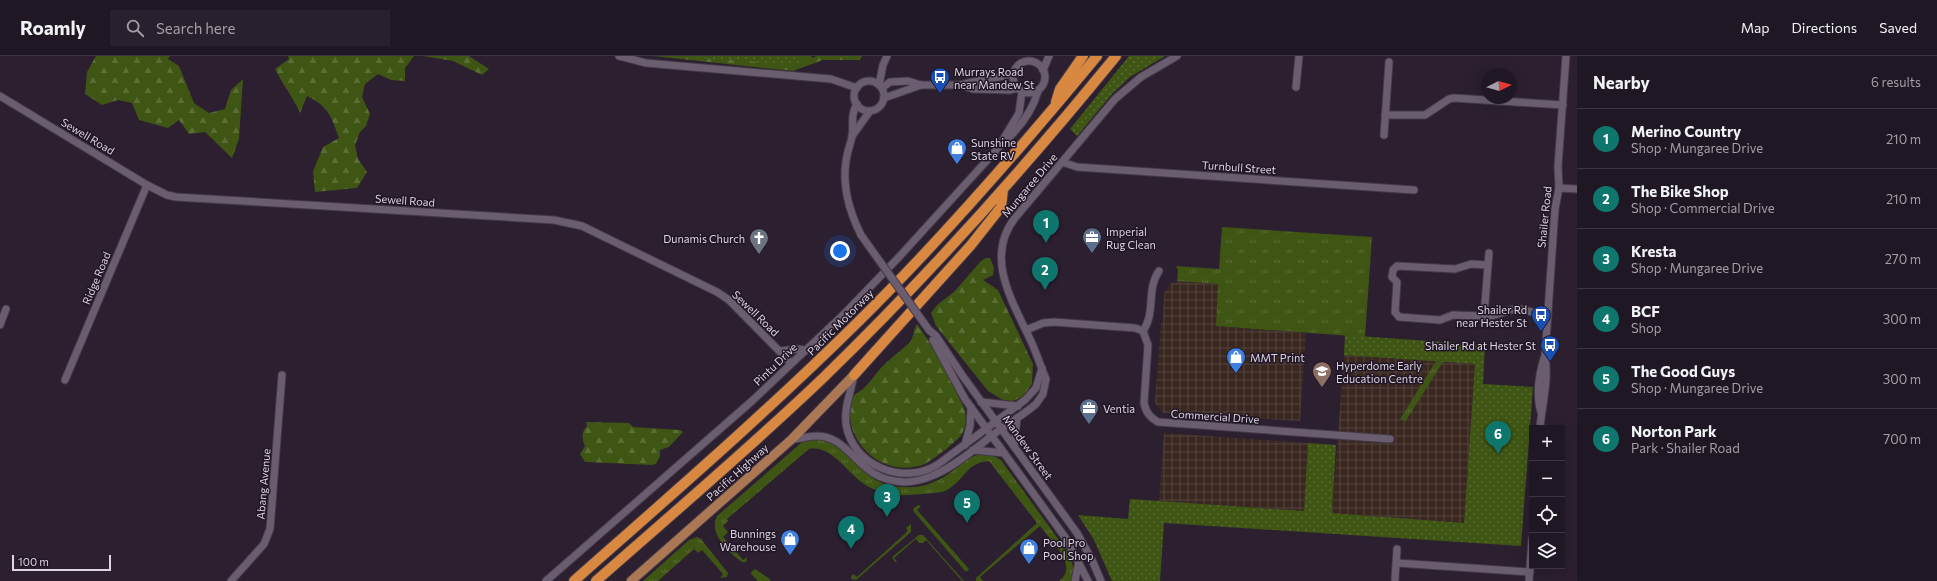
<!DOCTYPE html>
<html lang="en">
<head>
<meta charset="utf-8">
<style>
  body { margin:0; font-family:Commissioner,sans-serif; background:#28202c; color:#f1f3f6 }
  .controls { position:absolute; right:12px; bottom:12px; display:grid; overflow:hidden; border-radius:0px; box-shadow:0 4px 16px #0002 }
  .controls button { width:36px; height:36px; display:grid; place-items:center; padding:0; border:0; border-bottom:1px solid #3d3641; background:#201724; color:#f1f3f6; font:20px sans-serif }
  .compass { position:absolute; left:1481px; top:12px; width:36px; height:36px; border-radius:50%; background:#201724; box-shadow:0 4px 16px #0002; rotate:85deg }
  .scale { position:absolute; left:12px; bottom:10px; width:99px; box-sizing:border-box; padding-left:4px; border:2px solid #ddd5e0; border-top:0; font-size:11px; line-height:14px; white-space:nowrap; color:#ddd5e0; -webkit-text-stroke:3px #211626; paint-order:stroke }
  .you { position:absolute; left:840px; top:195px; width:14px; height:14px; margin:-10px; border:3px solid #fff; border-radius:50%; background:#1a73e8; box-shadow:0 0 0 6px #1a73e833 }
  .badge { display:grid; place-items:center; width:26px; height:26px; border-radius:50%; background:#0f766e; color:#fff; font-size:13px; font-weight:700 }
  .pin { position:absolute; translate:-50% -33px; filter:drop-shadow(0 1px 2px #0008) }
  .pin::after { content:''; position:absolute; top:21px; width:14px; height:12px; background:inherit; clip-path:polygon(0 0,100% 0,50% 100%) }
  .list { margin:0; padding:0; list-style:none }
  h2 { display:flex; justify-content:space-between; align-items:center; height:52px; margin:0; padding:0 16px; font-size:17px }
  h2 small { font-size:13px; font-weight:400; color:#a29fa6 }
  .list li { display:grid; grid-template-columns:26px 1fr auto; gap:12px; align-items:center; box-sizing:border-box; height:60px; padding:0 16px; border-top:1px solid #3d3641 }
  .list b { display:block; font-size:15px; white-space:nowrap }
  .list p { margin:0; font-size:13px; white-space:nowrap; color:#a29fa6 }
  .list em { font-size:13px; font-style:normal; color:#a29fa6 }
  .icon { flex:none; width:22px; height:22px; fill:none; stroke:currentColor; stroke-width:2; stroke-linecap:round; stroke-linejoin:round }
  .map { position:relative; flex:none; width:1577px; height:525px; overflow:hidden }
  header { display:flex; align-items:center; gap:24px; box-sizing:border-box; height:56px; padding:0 20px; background:#201724; border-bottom:1px solid #3d3641 }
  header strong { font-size:19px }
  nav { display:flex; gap:22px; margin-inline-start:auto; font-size:14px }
  .search { width:280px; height:36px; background:#28202c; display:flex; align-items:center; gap:10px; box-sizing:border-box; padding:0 14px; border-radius:0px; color:#a29fa6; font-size:15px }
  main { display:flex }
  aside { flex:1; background:#201724 }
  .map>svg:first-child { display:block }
</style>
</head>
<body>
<header>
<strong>Roamly</strong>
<div class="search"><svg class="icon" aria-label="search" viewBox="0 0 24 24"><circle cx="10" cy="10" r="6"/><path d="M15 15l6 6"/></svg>Search here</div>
<nav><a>Map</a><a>Directions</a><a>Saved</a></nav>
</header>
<main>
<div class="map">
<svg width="1577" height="525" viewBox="0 0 1577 525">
  <defs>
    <pattern id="industrial-grid" width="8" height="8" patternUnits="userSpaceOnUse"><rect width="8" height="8" fill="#392720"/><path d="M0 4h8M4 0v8" fill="none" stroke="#554540"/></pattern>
    <pattern id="grass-tufts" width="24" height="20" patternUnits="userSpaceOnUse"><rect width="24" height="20" fill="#3f5513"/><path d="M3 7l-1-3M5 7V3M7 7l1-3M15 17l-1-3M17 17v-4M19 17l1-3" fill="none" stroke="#5a6d35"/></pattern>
    <pattern id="forest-firs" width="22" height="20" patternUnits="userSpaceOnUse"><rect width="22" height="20" fill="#3f5513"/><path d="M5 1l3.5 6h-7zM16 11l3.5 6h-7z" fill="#5a6d35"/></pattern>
    <pattern id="park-dots" width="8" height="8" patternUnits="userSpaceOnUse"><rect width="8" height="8" fill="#3f5513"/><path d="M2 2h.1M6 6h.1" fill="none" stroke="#5a6d35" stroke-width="1.8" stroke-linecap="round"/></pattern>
  </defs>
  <rect width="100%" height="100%" fill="#2b1f30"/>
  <g fill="url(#industrial-grid)">
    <path d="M 1176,225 L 1219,228 L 1216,270 L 1306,277 L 1300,365 L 1163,357 L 1155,347 L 1161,267 L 1163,266 L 1164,237 L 1170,228 Z"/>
    <path d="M 1344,299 L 1436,305 L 1400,363 L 1404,366 L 1443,306 L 1475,308 L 1464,467 L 1332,457 Z"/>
    <path d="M 1164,377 L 1308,387 L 1304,455 L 1159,445 Z"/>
  </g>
  <g fill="url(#grass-tufts)">
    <path d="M 1222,171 L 1372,181 L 1365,281 L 1216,270 L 1218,228 L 1177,225 L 1178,214 L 1176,210 L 1219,213 Z"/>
    <path d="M 1436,305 L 1443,306 L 1405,366 L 1400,363 Z"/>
    <path d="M 823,383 C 859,396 861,434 912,431 C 923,431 935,426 944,421 C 956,414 969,398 984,398 C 990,398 996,401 1001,404 L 1069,498 C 1073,508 1075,514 1071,525 L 1059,525 C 1080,510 1050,484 1040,470 L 980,521 L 983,525 L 976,525 L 976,522 L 1037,467 L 989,405 C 966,406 963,427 945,435 C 941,437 902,440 896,439 C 886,438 872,434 864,428 C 847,417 832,389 809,393 L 727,463 L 728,465 L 723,470 L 728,476 L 723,481 L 743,504 L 747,501 L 746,506 L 742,506 C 729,497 708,477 717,460 L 801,387 L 809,384 Z"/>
    <path d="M 911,468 L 911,476 L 856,524 L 851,523 L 851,521 L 853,518 L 857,521 L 908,475 L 906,472 Z"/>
    <path d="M 697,481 L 701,483 L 728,517 L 727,521 L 720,522 L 723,518 L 702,494 L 698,497 L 694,493 L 658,525 L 643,525 L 689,484 Z"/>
  </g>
  <g fill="url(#forest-firs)">
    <path d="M 96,0 L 170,0 L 168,3 L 179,10 L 194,47 L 209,57 L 225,53 L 231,34 L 243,23 L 239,83 L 232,102 L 205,76 L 189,78 L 179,64 L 168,72 L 139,64 L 132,47 L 118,44 L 102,49 L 85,38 L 87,16 Z"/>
    <path d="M 288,0 L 414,0 L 405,12 L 405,25 L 391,24 L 378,18 L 365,28 L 362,41 L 370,58 L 366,70 L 360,76 L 355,89 L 358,103 L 367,116 L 357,132 L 315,136 L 313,115 L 323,91 L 339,82 C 331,60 329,51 307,40 L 300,57 C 293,41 283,29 275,13 L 289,3 Z"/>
    <path d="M 423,0 L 469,0 L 489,13 L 482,19 L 453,5 Z"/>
    <path d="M 653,0 L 811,0 L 813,2 L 816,0 L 862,0 L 860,4 L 823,4 L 793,15 Z"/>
    <path d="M 986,202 L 990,202 L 994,212 L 993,219 L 983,224 L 998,234 L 1033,308 L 1032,328 L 1022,341 L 1013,345 L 1003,344 L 988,335 L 936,270 L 931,257 L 937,249 L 954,236 L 981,205 Z"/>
    <path d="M 917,268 L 937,297 L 965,354 C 968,376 961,381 945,394 C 938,399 932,404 925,408 C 894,420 862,402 852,372 C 850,363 848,350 852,342 C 854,338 861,335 864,332 C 872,324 878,314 886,307 C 893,300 902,294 909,287 C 914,282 913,274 917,268 Z"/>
    <path d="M 586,366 L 629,367 L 633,371 L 680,374 L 683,376 L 669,391 L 660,394 L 660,400 L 656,408 L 652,409 L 585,406 L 580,398 L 585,390 C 582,383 581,376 587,370 Z"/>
  </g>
  <g fill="url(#park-dots)">
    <path d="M 675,0 L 802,0 L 800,9 Z"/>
    <path d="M 1129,0 L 1165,0 L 1130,21 L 1113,37 L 1077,80 L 1070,73 Z"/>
    <path d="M 1345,279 L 1485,289 L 1483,328 L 1533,331 L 1521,490 L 1164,467 L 1160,525 L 1112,525 L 1094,484 L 1078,459 L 1128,463 L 1130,443 L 1304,455 L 1308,387 L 1336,389 L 1332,457 L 1464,467 L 1475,308 L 1344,299 Z"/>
  </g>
  <g fill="#3f5513">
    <path d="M 918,449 L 921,450 L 917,454 L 969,513 L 966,516 L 914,456 L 913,453 Z"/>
    <path d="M 919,479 L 923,479 L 964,525 L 962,525 L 926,484 L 923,487 L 919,487 L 916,483 L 894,502 L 897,505 L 895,506 L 892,501 Z"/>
    <path d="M 755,513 L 770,523 L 770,525 L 758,525 L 751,518 L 752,515 Z"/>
  </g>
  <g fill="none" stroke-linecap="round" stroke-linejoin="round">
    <g stroke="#433a47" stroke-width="9">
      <g id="minor">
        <path d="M 619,0 L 646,7 L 831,23 L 857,32"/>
        <circle cx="1029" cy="21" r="16"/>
        <path d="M 1043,14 L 1049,0"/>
        <circle cx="869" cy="40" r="15"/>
        <path d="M 879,29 L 883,9 L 887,0"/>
        <path d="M 961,29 C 979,23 997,24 1015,16"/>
        <path d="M 1296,31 L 1299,0"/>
        <path d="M 882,32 L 890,26 L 908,25 L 921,29 L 961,29 L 973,33 L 1010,34 L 1018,32"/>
        <path d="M 0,40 L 147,129 L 167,139 L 176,141 L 554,164 L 582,170 L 717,236 L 729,244 L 791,307"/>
        <path d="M 884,42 L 921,29"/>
        <path d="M 857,48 C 850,59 854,70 852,81 C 850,89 847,97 846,105 C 842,131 850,157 861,179"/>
        <path d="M 1385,59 L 1425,59 L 1449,43 L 1454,42 L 1563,49"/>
        <path d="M 1384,79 L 1389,6"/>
        <path d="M 852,80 L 870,55"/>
        <path d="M 1001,87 L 1019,57 L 1022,35"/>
        <path d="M 1062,106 L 1077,111 L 1414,134"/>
        <path d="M 1559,132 L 1577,133"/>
        <path d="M 1487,209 L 1471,208 L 1455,213 L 1397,210 L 1393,214 L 1392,221 L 1397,226 L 1395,256 L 1399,261 L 1440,264 L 1453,259 L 1484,260 L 1489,197"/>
        <path d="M 1484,260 C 1499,261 1506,253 1517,253 C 1527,253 1537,259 1548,260"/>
        <path d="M 0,269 L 6,253"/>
        <path d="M 929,274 L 936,280 L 962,319 L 1077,477 L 1092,504 L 1101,525"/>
        <path d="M 1026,274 L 1043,267 L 1054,266 L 1135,272 L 1143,275 L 1148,289 L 1144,347 C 1146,357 1150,361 1158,366 L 1390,383"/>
        <path d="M 1143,275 C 1156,257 1146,233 1159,215"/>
        <path d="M 933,284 L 965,343 L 1067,484 L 1088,525"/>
        <path d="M 780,295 L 797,293 L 806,294"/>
        <path d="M 854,319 C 851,336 844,351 846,368 C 852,409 902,430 937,409 L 1025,344 L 1036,332 L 1042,312"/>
        <path d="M 65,324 L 147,129"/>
        <path d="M 981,346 L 1018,350"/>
        <path d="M 1541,356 C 1536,340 1539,319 1544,302"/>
        <path d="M 1540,372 C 1542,346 1549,327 1545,300 L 1555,153 L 1559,132 L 1558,110 L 1566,0"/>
        <path d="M 792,383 C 800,383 808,380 816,380 C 841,379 854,405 873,417 C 918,444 960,404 994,378 C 1008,368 1023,359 1036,348 L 1043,338 L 1046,323 C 1040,309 1036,295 1029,281 C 1011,243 985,200 1015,162 L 1115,43 L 1141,21 L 1177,0"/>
        <path d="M 965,389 L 970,370 L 971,351"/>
        <path d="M 1014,390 L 1017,362"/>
        <path d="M 973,394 L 1004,397"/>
        <path d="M 1397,507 L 1530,516"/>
        <path d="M 1395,523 L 1397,493"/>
        <path d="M 231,525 L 264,488 L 270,473 L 282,319"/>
        <path d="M 546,525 L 752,345 L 844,258 L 899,201 L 1001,89 C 1018,74 1032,57 1038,35"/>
        <path d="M 1075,525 L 1079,505"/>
        <path d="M 1529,525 L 1532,483"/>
      </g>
    </g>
    <g stroke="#433a47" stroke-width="11">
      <path id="major" d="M 631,525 L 792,383 L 854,319"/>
    </g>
    <g stroke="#433a47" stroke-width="12">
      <g id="highway">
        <path d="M 1056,46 L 1060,33 L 1083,0"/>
        <path d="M 854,319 L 971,189 L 1001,151 L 1003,134"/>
        <path d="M 574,525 C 670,440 767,356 858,266 C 943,182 1021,92 1097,0"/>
        <path d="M 596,525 C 672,458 750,392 823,322 C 928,220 1024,113 1116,0"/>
      </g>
    </g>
    <use href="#minor" stroke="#6a5d70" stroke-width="7"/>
    <use href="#major" stroke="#ac7753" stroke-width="9"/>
    <use href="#highway" stroke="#d88840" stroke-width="10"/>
    <g stroke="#433a47" stroke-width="9" stroke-linecap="butt">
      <path id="minor-bridge" d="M 861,179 L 929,274"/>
    </g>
    <use href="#minor-bridge" stroke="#6a5d70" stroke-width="7"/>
  </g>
  <defs>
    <g id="bus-pin" transform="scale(1)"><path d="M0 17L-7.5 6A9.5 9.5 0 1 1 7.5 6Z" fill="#1a4fb4" stroke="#211626"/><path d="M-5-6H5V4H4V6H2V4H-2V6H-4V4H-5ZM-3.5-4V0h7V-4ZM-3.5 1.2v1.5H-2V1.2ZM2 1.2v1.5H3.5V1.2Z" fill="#fff"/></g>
    <g id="shop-pin" transform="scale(1)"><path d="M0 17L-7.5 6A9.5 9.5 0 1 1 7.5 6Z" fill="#3f7fe0" stroke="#211626"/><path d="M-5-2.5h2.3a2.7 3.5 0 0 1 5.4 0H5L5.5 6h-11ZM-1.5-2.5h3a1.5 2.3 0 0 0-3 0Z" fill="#fff"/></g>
    <g id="office-pin" transform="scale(1)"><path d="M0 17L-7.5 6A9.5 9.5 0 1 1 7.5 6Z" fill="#5c6f8a" stroke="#211626"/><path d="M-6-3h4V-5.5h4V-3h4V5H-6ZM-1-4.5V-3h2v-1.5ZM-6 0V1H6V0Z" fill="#fff"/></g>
    <g id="church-pin" transform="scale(1)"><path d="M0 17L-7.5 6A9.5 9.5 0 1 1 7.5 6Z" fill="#6b7280" stroke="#211626"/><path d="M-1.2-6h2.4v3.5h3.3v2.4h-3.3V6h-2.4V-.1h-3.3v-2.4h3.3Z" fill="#fff"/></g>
    <g id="school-pin" transform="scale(1)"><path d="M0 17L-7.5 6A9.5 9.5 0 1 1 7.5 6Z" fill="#8d6e63" stroke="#211626"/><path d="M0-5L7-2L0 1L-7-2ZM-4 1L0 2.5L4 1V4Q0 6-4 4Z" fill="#fff"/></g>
  </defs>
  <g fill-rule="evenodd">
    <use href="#bus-pin" x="940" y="21"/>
    <use href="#shop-pin" x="957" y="92"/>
    <use href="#office-pin" x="1092" y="181"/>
    <use href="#church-pin" x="759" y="182"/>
    <use href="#bus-pin" x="1541" y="259"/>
    <use href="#bus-pin" x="1550" y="289"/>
    <use href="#shop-pin" x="1236" y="301"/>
    <use href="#school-pin" x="1322" y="315"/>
    <use href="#office-pin" x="1089" y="352"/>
    <use href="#shop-pin" x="790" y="483"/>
    <use href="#shop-pin" x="1029" y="492"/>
  </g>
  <g text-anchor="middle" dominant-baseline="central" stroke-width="3" stroke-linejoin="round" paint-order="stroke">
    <g font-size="11" fill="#ddd5e0" stroke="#211626" text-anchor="start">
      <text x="954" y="15">Murrays Road<tspan x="954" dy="13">near Mandew St</tspan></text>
      <text x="971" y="86">Sunshine<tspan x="971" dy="13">State RV</tspan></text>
      <text x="1106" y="175">Imperial<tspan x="1106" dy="13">Rug Clean</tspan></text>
      <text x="745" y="182" text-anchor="end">Dunamis Church</text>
      <text x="1527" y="253" text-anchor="end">Shailer Rd<tspan x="1527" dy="13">near Hester St</tspan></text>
      <text x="1536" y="289" text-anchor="end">Shailer Rd at Hester St</text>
      <text x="1250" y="301">MMT Print</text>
      <text x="1336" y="309">Hyperdome Early<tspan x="1336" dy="13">Education Centre</tspan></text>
      <text x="1103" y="352">Ventia</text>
      <text x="776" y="477" text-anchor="end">Bunnings<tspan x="776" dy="13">Warehouse</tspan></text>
      <text x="1043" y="486">Pool Pro<tspan x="1043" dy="13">Pool Shop</tspan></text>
    </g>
    <g font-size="11" fill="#ddd5e0" stroke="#211626">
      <text transform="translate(88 80) rotate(31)">Sewell Road</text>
      <text transform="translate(1239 111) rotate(4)">Turnbull Street</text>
      <text transform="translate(1029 129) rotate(-50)">Mungaree Drive</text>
      <text transform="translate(405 144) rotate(4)">Sewell Road</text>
      <text transform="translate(1544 161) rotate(-84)">Shailer Road</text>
      <text transform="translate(96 222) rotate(-67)">Ridge Road</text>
      <text transform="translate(756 257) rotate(44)">Sewell Road</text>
      <text transform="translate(840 266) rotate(-45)">Pacific Motorway</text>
      <text transform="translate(775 308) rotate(-44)">Pintu Drive</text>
      <text transform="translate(1215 360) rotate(4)">Commercial Drive</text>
      <text transform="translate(1028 391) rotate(54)">Mandew Street</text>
      <text transform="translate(737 416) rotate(-42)">Pacific Highway</text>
      <text transform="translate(263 428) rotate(-85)">Abang Avenue</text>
    </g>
  </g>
</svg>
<div class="controls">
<button>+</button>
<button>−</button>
<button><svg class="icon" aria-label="locate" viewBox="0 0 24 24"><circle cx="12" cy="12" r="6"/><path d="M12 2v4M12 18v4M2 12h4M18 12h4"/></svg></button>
<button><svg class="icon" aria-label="layers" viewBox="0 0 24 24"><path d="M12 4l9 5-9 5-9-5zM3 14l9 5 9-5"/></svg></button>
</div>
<svg class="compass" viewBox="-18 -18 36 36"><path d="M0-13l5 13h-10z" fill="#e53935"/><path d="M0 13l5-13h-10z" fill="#a29fa6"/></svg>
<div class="scale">100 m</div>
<div class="you"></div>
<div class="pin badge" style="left:1046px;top:187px">1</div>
<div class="pin badge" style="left:1045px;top:234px">2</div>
<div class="pin badge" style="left:887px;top:461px">3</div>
<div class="pin badge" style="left:851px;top:493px">4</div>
<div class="pin badge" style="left:967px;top:467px">5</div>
<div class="pin badge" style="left:1498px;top:398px">6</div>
</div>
<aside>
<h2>Nearby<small>6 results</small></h2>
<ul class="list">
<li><span class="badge">1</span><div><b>Merino Country</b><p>Shop · Mungaree Drive</p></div><em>210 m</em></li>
<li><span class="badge">2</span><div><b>The Bike Shop</b><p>Shop · Commercial Drive</p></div><em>210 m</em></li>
<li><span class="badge">3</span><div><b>Kresta</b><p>Shop · Mungaree Drive</p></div><em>270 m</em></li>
<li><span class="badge">4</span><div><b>BCF</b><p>Shop</p></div><em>300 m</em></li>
<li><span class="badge">5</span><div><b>The Good Guys</b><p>Shop · Mungaree Drive</p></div><em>300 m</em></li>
<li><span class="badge">6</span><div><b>Norton Park</b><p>Park · Shailer Road</p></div><em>700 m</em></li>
</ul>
</aside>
</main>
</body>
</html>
